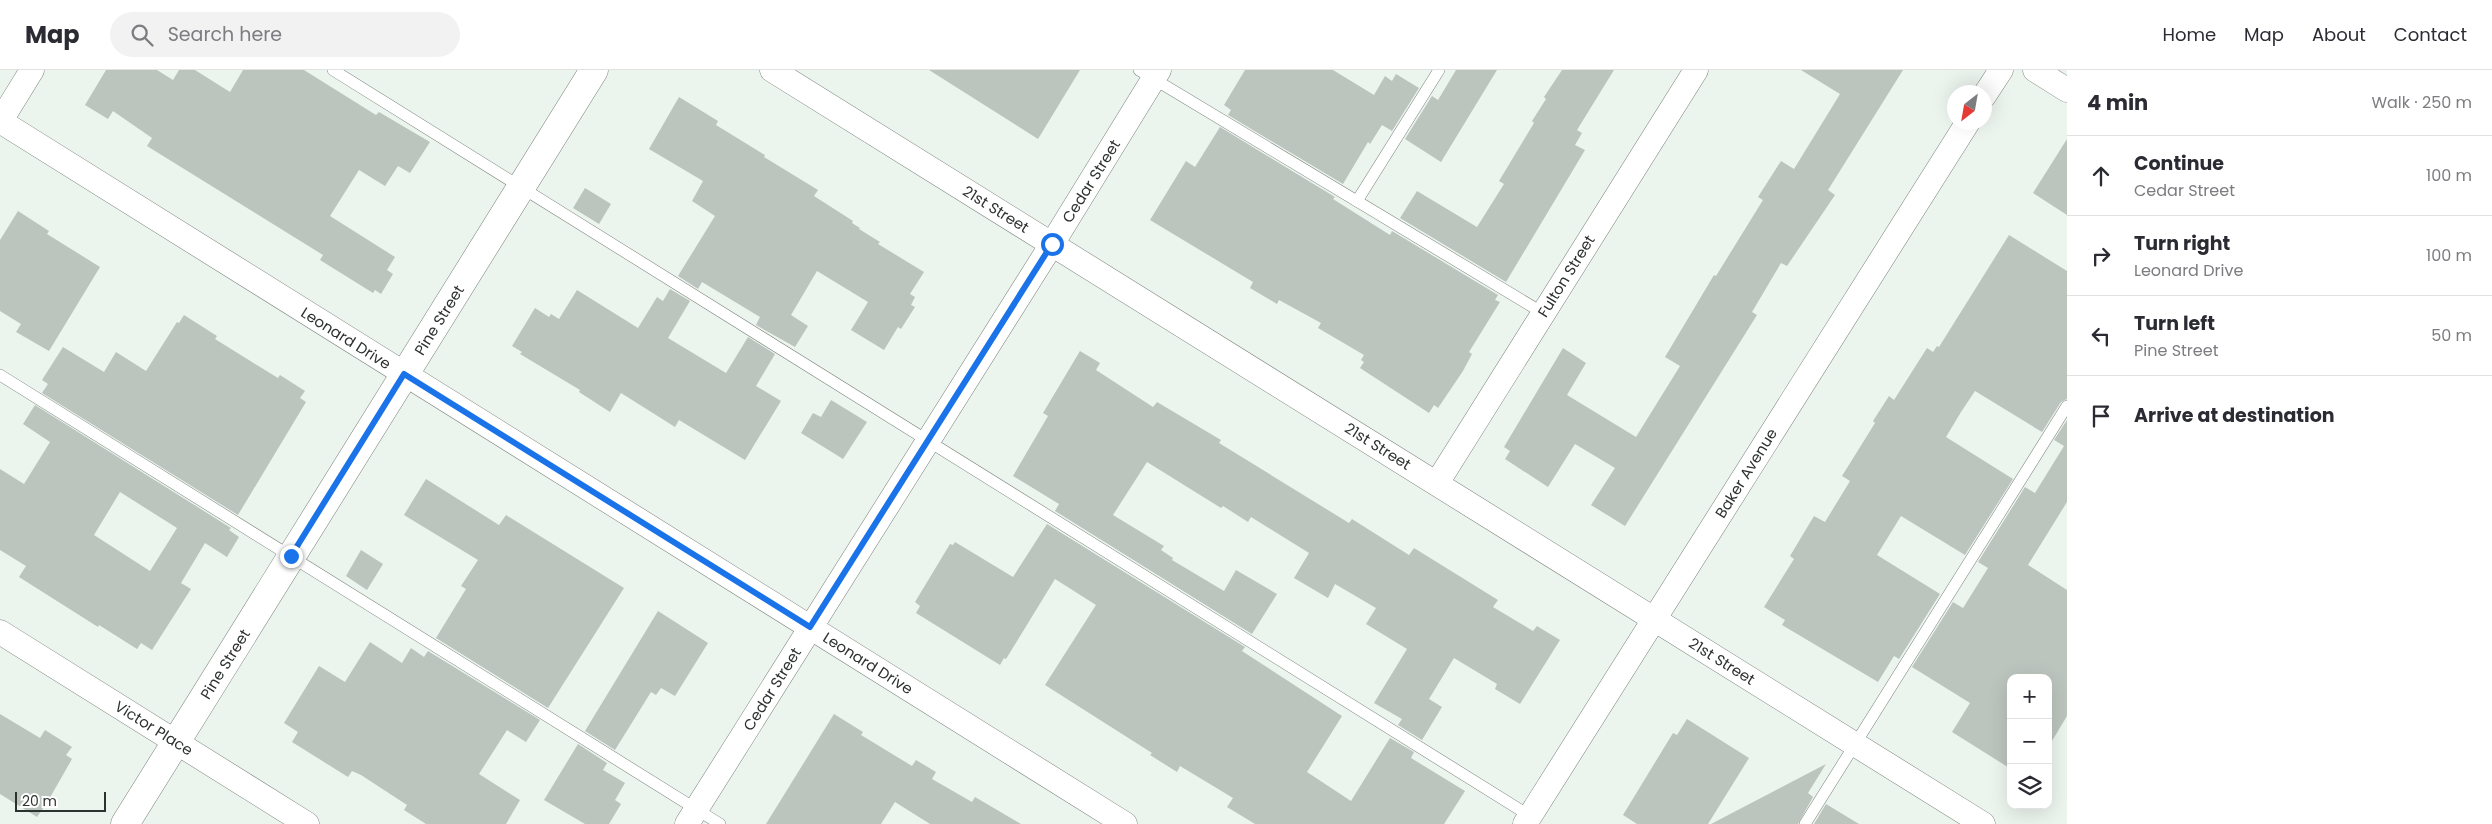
<!DOCTYPE html>
<html lang="en">
<head>
<meta charset="utf-8">
<style>
  body { margin:0; font-family:Poppins,sans-serif; background:#f2f2f3; color:#2b2b33 }
  .controls { position:absolute; right:15px; bottom:15px; display:grid; overflow:hidden; border-radius:10px; box-shadow:0 5px 20px #0002 }
  .controls button { width:45px; height:45px; display:grid; place-items:center; padding:0; border:0; border-bottom:1px solid #e1e1e2; background:#fff; color:#2b2b33; font:25px sans-serif }
  .compass { position:absolute; left:1947px; top:15px; width:45px; height:45px; border-radius:50%; background:#fff; box-shadow:0 5px 20px #0002; rotate:211deg }
  .scale { position:absolute; left:15px; bottom:12px; width:91px; box-sizing:border-box; padding-left:5px; border:2px solid #2e322f; border-top:0; font-size:14px; line-height:18px; white-space:nowrap; color:#2e322f; -webkit-text-stroke:4px #fff; paint-order:stroke }
  .stop { position:absolute; width:15px; height:15px; margin:-11px; border:4px solid #1a73e8; border-radius:50%; background:#fff }
  .stop.end { background:#1a73e8; border-color:#fff; box-shadow:0 1px 5px #0008 }
  .list { margin:0; padding:0; list-style:none }
  h2 { display:flex; justify-content:space-between; align-items:center; height:65px; margin:0; padding:0 20px; font-size:21px }
  h2 small { font-size:16px; font-weight:400; color:#7c7c81 }
  .list li { display:grid; grid-template-columns:32px 1fr auto; gap:15px; align-items:center; box-sizing:border-box; height:80px; padding:0 20px; border-top:1px solid #e1e1e2 }
  .list b { display:block; font-size:19px; white-space:nowrap }
  .list p { margin:0; font-size:16px; white-space:nowrap; color:#7c7c81 }
  .list em { font-size:16px; font-style:normal; color:#7c7c81 }
  .icon { flex:none; width:28px; height:28px; fill:none; stroke:currentColor; stroke-width:2; stroke-linecap:round; stroke-linejoin:round }
  .map { position:relative; flex:none; width:2067px; height:754px; overflow:hidden }
  header { display:flex; align-items:center; gap:30px; box-sizing:border-box; height:70px; padding:0 25px; background:#fff; border-bottom:1px solid #e1e1e2 }
  header strong { font-size:24px }
  nav { display:flex; gap:28px; margin-inline-start:auto; font-size:18px }
  .search { width:350px; height:45px; background:#f2f2f3; display:flex; align-items:center; gap:12px; box-sizing:border-box; padding:0 18px; border-radius:28px; color:#7c7c81; font-size:19px }
  main { display:flex }
  aside { flex:1; background:#fff }
  .map>svg:first-child { display:block }
</style>
</head>
<body>
<header>
<strong>Map</strong>
<div class="search"><svg class="icon" aria-label="search" viewBox="0 0 24 24"><circle cx="10" cy="10" r="6"/><path d="M15 15l6 6"/></svg>Search here</div>
<nav><a>Home</a><a>Map</a><a>About</a><a>Contact</a></nav>
</header>
<main>
<div class="map">
<svg width="2067" height="754" viewBox="0 0 2067 754">
  <rect width="100%" height="100%" fill="#ecf4ee"/>
  <g fill="#bcc4be" fill-rule="evenodd">
    <path d="M 106,0 L 157,0 L 173,10 L 179,0 L 195,0 L 230,22 L 243,0 L 304,0 L 376,45 L 379,42 L 430,72 L 410,103 L 398,96 L 385,116 L 359,100 L 330,146 L 395,187 L 387,200 L 393,204 L 381,224 L 375,220 L 373,223 L 320,190 L 323,185 L 147,76 L 152,68 L 113,41 L 108,49 L 85,35 Z"/>
    <path d="M 929,0 L 1080,0 L 1038,69 Z"/>
    <path d="M 1245,0 L 1333,0 L 1374,25 L 1385,6 L 1392,11 L 1396,4 L 1419,18 L 1392,61 L 1382,55 L 1370,74 L 1368,72 L 1343,114 L 1228,45 L 1231,40 L 1224,35 Z"/>
    <path d="M 1456,0 L 1497,0 L 1441,92 L 1405,69 L 1432,26 L 1438,30 Z"/>
    <path d="M 1562,0 L 1614,0 L 1577,60 L 1582,63 L 1575,75 L 1585,80 L 1506,212 L 1400,148 L 1417,121 L 1477,157 L 1504,114 L 1499,111 L 1534,53 L 1532,51 L 1546,29 L 1544,27 Z"/>
    <path d="M 1801,0 L 1903,0 L 1828,120 L 1835,125 L 1787,196 L 1781,193 L 1752,242 L 1757,245 L 1625,456 L 1591,435 L 1615,398 L 1575,374 L 1548,417 L 1505,389 L 1510,381 L 1504,377 L 1563,278 L 1586,293 L 1567,325 L 1636,367 L 1680,296 L 1665,287 L 1714,205 L 1716,206 L 1763,130 L 1758,127 L 1781,91 L 1794,99 L 1840,24 Z"/>
    <path d="M 679,27 L 718,51 L 716,55 L 765,85 L 764,87 L 818,120 L 814,126 L 853,151 L 852,153 L 860,158 L 859,159 L 880,172 L 878,174 L 924,202 L 910,224 L 915,227 L 911,235 L 915,237 L 901,259 L 898,257 L 884,280 L 851,260 L 868,232 L 817,201 L 791,245 L 808,256 L 795,277 L 756,255 L 760,247 L 702,212 L 698,219 L 678,206 L 715,146 L 692,131 L 703,111 L 649,79 Z"/>
    <path d="M 1220,57 L 1335,127 L 1333,129 L 1390,165 L 1392,161 L 1498,225 L 1495,230 L 1500,232 L 1469,282 L 1472,284 L 1463,301 L 1438,338 L 1434,335 L 1429,343 L 1403,326 L 1360,298 L 1364,292 L 1361,290 L 1364,285 L 1318,258 L 1321,253 L 1279,230 L 1277,234 L 1250,218 L 1253,212 L 1150,150 L 1186,91 L 1195,97 Z"/>
    <path d="M 2067,69 L 2067,145 L 2033,123 Z"/>
    <path d="M 585,118 L 611,134 L 599,154 L 573,138 Z"/>
    <path d="M 18,141 L 49,161 L 47,164 L 100,197 L 49,281 L 16,262 L 21,254 L 0,241 L 0,170 Z"/>
    <path d="M 2009,165 L 2067,201 L 2067,329 L 2061,332 L 2042,362 L 1975,321 L 1961,342 L 1946,367 L 2013,409 L 1965,485 L 1901,446 L 1877,485 L 1940,524 L 1899,589 L 1894,586 L 1878,612 L 1782,555 L 1785,550 L 1764,537 L 1794,489 L 1790,486 L 1814,446 L 1825,452 L 1850,411 L 1842,406 L 1875,353 L 1873,351 L 1889,326 L 1894,330 L 1927,278 L 1933,282 L 1937,276 L 1939,277 Z"/>
    <path d="M 670,219 L 690,231 L 668,268 L 726,303 L 748,267 L 775,284 L 756,316 L 781,331 L 745,390 L 679,350 L 675,357 L 621,323 L 610,342 L 579,322 L 580,320 L 520,284 L 522,282 L 512,276 L 535,238 L 549,247 L 551,244 L 559,249 L 577,220 L 638,258 L 657,227 L 663,231 Z"/>
    <path d="M 184,245 L 217,266 L 215,269 L 278,308 L 280,305 L 305,321 L 300,328 L 306,332 L 238,445 L 42,323 L 48,314 L 42,310 L 63,277 L 104,302 L 116,282 L 146,301 L 177,252 L 179,253 Z"/>
    <path d="M 1080,281 L 1100,293 L 1096,300 L 1153,337 L 1157,332 L 1221,370 L 1219,373 L 1349,453 L 1352,449 L 1409,485 L 1414,478 L 1498,530 L 1493,537 L 1533,561 L 1537,556 L 1560,570 L 1520,634 L 1495,619 L 1497,614 L 1454,588 L 1429,629 L 1442,637 L 1422,670 L 1398,655 L 1402,649 L 1374,633 L 1407,579 L 1366,554 L 1376,538 L 1335,514 L 1328,528 L 1294,508 L 1309,483 L 1251,447 L 1248,452 L 1223,436 L 1221,438 L 1147,392 L 1113,445 L 1164,476 L 1161,480 L 1173,488 L 1172,490 L 1224,521 L 1236,500 L 1277,524 L 1252,564 L 1055,441 L 1059,434 L 1013,406 L 1048,346 L 1043,343 Z"/>
    <path d="M 831,330 L 867,352 L 843,389 L 801,363 L 813,343 L 821,347 Z"/>
    <path d="M 35,335 L 231,458 L 229,460 L 239,467 L 227,487 L 205,473 L 181,513 L 191,519 L 152,580 L 141,573 L 137,579 L 99,555 L 98,557 L 19,507 L 26,496 L 0,480 L 0,399 L 24,414 L 50,372 L 23,354 ZM 120,422 L 177,458 L 150,501 L 94,465 Z"/>
    <path d="M 2067,350 L 2067,432 L 2028,495 L 2067,520 L 2067,646 L 2049,676 L 2051,678 L 2048,683 L 2048,608 L 2011,608 L 2011,699 L 1952,662 L 1970,633 L 1912,597 L 1953,532 L 1963,538 L 1988,498 L 1978,492 L 2025,417 L 2035,423 L 2064,376 L 2054,370 Z"/>
    <path d="M 426,409 L 499,455 L 506,445 L 624,518 L 548,638 L 436,568 L 466,519 L 461,516 L 478,490 L 404,445 Z"/>
    <path d="M 1047,454 L 1245,577 L 1242,581 L 1342,646 L 1307,702 L 1351,731 L 1390,668 L 1414,682 L 1411,688 L 1465,721 L 1444,754 L 1255,754 L 1227,737 L 1233,728 L 1180,696 L 1177,702 L 1150,685 L 1152,683 L 1045,615 L 1096,535 L 1055,509 L 1006,589 L 1004,588 L 1000,595 L 916,543 L 920,536 L 915,532 L 950,474 L 953,475 L 955,472 L 1013,507 Z"/>
    <path d="M 361,480 L 383,494 L 367,520 L 346,506 Z"/>
    <path d="M 658,541 L 708,573 L 675,626 L 661,618 L 656,625 L 651,622 L 615,680 L 585,661 Z"/>
    <path d="M 370,572 L 402,593 L 411,578 L 424,587 L 428,581 L 540,650 L 526,672 L 507,660 L 479,704 L 520,730 L 506,754 L 426,754 L 404,740 L 407,735 L 361,705 L 352,701 L 348,707 L 292,672 L 298,662 L 284,653 L 319,596 L 345,612 Z"/>
    <path d="M 0,644 L 40,668 L 45,660 L 72,677 L 66,685 L 72,689 L 48,731 L 37,747 L 0,724 Z"/>
    <path d="M 834,644 L 863,662 L 861,665 L 912,696 L 916,690 L 936,702 L 932,709 L 972,732 L 975,727 L 1021,754 L 930,754 L 895,732 L 881,754 L 766,754 Z"/>
    <path d="M 1687,649 L 1749,688 L 1708,754 L 1637,754 L 1623,745 L 1673,663 L 1677,665 Z"/>
    <path d="M 578,674 L 607,693 L 603,700 L 625,713 L 615,730 L 621,734 L 609,754 L 585,754 L 544,730 Z"/>
    <path d="M 1826,694 L 1808,723 L 1813,727 L 1798,754 L 1711,754 Z"/>
    <path d="M 1826,734 L 1859,754 L 1814,754 Z"/>
  </g>
  <g fill="none" stroke-linecap="round" stroke-linejoin="round">
    <g stroke="#7c847e" stroke-width="12">
      <g id="service">
        <path d="M 333,0 L 1530,746"/>
        <path d="M 1139,0 L 1543,243"/>
        <path d="M 1357,131 L 1439,0"/>
        <path d="M 0,305 L 720,754"/>
        <path d="M 1805,754 L 2067,336"/>
      </g>
    </g>
    <g stroke="#7c847e" stroke-width="25">
      <g id="minor">
        <path d="M 772,0 L 1983,754"/>
        <path d="M 2035,0 L 2067,20"/>
        <path d="M 1984,26 L 2001,0"/>
        <path d="M 0,51 L 1125,754"/>
        <path d="M 0,52 L 32,0"/>
        <path d="M 1437,413 L 1696,0"/>
        <path d="M 0,562 L 307,754"/>
        <path d="M 687,754 L 1052,174 L 1159,0"/>
        <path d="M 1525,754 L 1968,52"/>
      </g>
    </g>
    <g stroke="#7c847e" stroke-width="29">
      <path id="tertiary" d="M 125,754 L 594,0"/>
    </g>
    <use href="#service" stroke="#fff" stroke-width="11"/>
    <use href="#minor" stroke="#fff" stroke-width="24"/>
    <use href="#tertiary" stroke="#fff" stroke-width="28"/>
  </g>
  <g fill="none" stroke-linecap="round" stroke-linejoin="round">
    <path stroke="#1a73e8" stroke-width="6" d="M 291,486 L 404,304 L 810,557 L 1052,174"/>
  </g>
  <g text-anchor="middle" dominant-baseline="central" stroke-width="4.5" stroke-linejoin="round" paint-order="stroke">
    <g font-size="15" fill="#2e322f" stroke="#fff">
      <text transform="translate(1091 111) rotate(-58)">Cedar Street</text>
      <text transform="translate(996 139) rotate(32)">21st Street</text>
      <text transform="translate(1566 206) rotate(-58)">Fulton Street</text>
      <text transform="translate(439 250) rotate(-58)">Pine Street</text>
      <text transform="translate(346 268) rotate(32)">Leonard Drive</text>
      <text transform="translate(1378 376) rotate(32)">21st Street</text>
      <text transform="translate(1746 403) rotate(-58)">Baker Avenue</text>
      <text transform="translate(1722 591) rotate(32)">21st Street</text>
      <text transform="translate(868 593) rotate(32)">Leonard Drive</text>
      <text transform="translate(225 594) rotate(-58)">Pine Street</text>
      <text transform="translate(772 619) rotate(-58)">Cedar Street</text>
      <text transform="translate(154 658) rotate(32)">Victor Place</text>
    </g>
  </g>
</svg>
<div class="controls">
<button>+</button>
<button>−</button>
<button><svg class="icon" aria-label="layers" viewBox="0 0 24 24"><path d="M12 4l9 5-9 5-9-5zM3 14l9 5 9-5"/></svg></button>
</div>
<svg class="compass" viewBox="-18 -18 36 36"><path d="M0-13l5 13h-10z" fill="#e53935"/><path d="M0 13l5-13h-10z" fill="#7c7c81"/></svg>
<div class="scale">20 m</div>
<div class="stop" style="left:1052px;top:174px"></div>
<div class="stop end" style="left:291px;top:486px"></div>
</div>
<aside>
<h2>4 min<small>Walk · 250 m</small></h2>
<ul class="list">
<li><svg class="icon" aria-label="ahead" viewBox="0 0 24 24"><path d="M12 20V5M6 11l6-6 6 6"/></svg><div><b>Continue</b><p>Cedar Street</p></div><em>100 m</em></li>
<li><svg class="icon" aria-label="right" viewBox="0 0 24 24"><path d="M7 20v-9h11M14 6l5 5-5 5"/></svg><div><b>Turn right</b><p>Leonard Drive</p></div><em>100 m</em></li>
<li><svg class="icon" aria-label="left" viewBox="0 0 24 24"><path d="M17 20v-9H6M10 6l-5 5 5 5"/></svg><div><b>Turn left</b><p>Pine Street</p></div><em>50 m</em></li>
<li><svg class="icon" aria-label="arrive" viewBox="0 0 24 24"><path d="M6 21V4h12l-3 4 3 4H6"/></svg><div><b>Arrive at destination</b></div></li>
</ul>
</aside>
</main>
</body>
</html>
